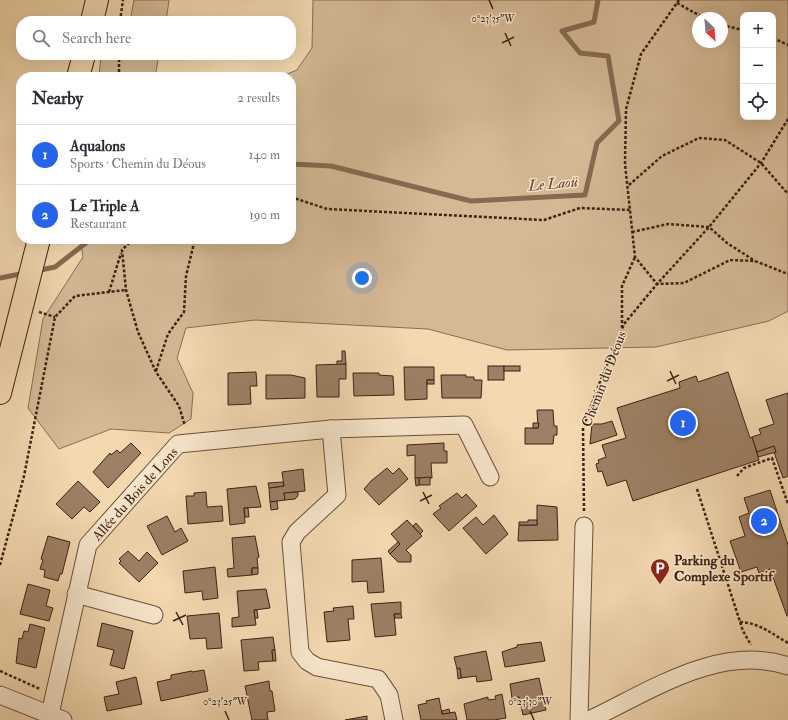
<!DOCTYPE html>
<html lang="en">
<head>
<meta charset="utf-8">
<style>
  body { margin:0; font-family:"IM FELL Double Pica",serif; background:#f7f7f7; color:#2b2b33 }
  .controls { position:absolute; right:12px; top:12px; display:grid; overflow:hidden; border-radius:8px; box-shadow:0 4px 16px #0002 }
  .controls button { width:36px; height:36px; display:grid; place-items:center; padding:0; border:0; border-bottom:1px solid #e1e1e2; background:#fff; color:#2b2b33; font:20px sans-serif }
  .compass { position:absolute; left:692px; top:12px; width:36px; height:36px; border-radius:50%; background:#fff; box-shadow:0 4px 16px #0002; rotate:154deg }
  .you { position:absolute; left:362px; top:278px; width:14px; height:14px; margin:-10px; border:3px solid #fff; border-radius:50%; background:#1a73e8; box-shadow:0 0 0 6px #1a73e833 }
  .badge { display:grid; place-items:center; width:26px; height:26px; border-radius:50%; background:#2563eb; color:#fff; font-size:13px; font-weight:700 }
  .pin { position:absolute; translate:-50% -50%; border:2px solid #fff; box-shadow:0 1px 4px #0006 }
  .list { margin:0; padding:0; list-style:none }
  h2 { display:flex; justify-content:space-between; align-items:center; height:52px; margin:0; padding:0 16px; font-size:17px }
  h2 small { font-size:13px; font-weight:400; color:#7c7c81 }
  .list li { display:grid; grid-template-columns:26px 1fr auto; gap:12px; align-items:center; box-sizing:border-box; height:60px; padding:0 16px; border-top:1px solid #e1e1e2 }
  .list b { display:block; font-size:15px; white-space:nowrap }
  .list p { margin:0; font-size:13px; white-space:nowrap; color:#7c7c81 }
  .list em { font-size:13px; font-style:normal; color:#7c7c81 }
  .icon { flex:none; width:22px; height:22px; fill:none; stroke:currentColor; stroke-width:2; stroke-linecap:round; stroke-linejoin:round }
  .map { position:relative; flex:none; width:788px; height:720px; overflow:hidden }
  .search { position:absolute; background:#fff; box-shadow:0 4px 16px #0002; left:16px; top:16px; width:280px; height:44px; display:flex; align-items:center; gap:10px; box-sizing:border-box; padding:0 14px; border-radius:16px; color:#7c7c81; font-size:15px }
  .panel { position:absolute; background:#fff; box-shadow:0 4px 16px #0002; left:16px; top:72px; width:280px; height:172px; border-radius:16px }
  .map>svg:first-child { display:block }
</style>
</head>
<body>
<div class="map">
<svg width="788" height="720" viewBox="0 0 788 720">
  <rect width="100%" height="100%" fill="#f3d8b0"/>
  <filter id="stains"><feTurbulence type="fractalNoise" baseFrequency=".005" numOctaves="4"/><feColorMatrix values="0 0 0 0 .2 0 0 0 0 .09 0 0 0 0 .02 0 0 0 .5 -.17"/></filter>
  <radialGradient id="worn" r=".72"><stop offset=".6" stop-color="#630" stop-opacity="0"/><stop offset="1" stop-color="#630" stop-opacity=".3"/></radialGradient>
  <g fill="#d4b995" stroke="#8a6d54" fill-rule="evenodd">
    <path d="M 134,0 L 169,0 L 166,21 L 130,21 Z"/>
    <path d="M 313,0 L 788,0 L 788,311 L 769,321 L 656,347 L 507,350 L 428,329 L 255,320 L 186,328 L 177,358 L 193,393 L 191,419 L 169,433 L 111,429 L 59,449 L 28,408 L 43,319 L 83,257 L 80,239 L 291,239 L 291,77 L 280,77 L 297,70 L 312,48 ZM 743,15 L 773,15 L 773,117 L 743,117 ZM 698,18 L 722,18 L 722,42 L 698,42 Z"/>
    <path d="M 101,55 L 159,55 L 155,77 L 99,77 Z"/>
  </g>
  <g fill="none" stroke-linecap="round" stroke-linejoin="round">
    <g stroke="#866a51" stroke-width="5">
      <path d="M 291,164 L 331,166 L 471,201 L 585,195 L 597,143 L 619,121 L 608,56 L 580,53 L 562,31 L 594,22 L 598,0"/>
      <path d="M 36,271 L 55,267 L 91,239"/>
      <path d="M 0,278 L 25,273"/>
    </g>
  </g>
  <g fill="#9d8065" stroke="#3f2113">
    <path d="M 342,351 L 345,351 L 346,364 L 337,365 L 337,361 L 342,361 Z"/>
    <path d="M 346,364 L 346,379 L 339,379 L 339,397 L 317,397 L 316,365 Z"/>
    <rect x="488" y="366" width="16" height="14"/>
    <rect x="504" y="366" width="16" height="5"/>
    <path d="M 404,367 L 434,367 L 434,380 L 427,380 L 427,399 L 405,400 Z"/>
    <path d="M 256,372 L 257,386 L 250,386 L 251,404 L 228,405 L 228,373 Z"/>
    <path d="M 728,372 L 750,438 L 752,437 L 759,460 L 633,501 L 626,480 L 607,486 L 602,471 L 598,472 L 596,464 L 599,463 L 598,460 L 606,457 L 602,445 L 626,438 L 617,408 L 680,388 L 679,382 L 696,376 L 698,382 Z"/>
    <path d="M 353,373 L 379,373 L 379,375 L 393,376 L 394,395 L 354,396 Z"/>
    <path d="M 266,375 L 291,375 L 305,378 L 305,398 L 266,399 Z"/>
    <path d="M 441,375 L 466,375 L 466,377 L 474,377 L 474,380 L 482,380 L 481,398 L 442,398 Z"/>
    <rect x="427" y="380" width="7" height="4"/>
    <path d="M 788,393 L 788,476 L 783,478 L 774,452 L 776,452 L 774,446 L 757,452 L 752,437 L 761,434 L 759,429 L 774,424 L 766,400 Z"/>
    <path d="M 537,410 L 553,410 L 554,426 L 557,426 L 557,435 L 554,435 L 553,444 L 525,444 L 525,428 L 538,428 Z"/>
    <path d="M 612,421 L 617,435 L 590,444 L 592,424 L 602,424 Z"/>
    <path d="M 533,423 L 539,423 L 538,428 L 533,428 Z"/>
    <path d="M 131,443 L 141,453 L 108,488 L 93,472 L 110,453 L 111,455 L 117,450 L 120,453 Z"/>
    <path d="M 444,443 L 444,451 L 447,451 L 447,463 L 431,463 L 432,478 L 415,478 L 415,455 L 407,456 L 407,445 Z"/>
    <path d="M 774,446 L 776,452 L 758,457 L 757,452 Z"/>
    <path d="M 387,468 L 393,474 L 399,468 L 408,479 L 379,505 L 364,489 L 371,481 Z"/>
    <path d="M 303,469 L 305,491 L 284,493 L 285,500 L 270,502 L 269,488 L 284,486 L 282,472 Z"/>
    <path d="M 430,477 L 430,485 L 419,485 L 419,478 Z"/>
    <path d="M 415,478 L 419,478 L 419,485 L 416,486 Z"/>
    <path d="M 78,481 L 100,502 L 90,512 L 84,507 L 72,519 L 56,504 Z"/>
    <path d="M 283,482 L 284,486 L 269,488 L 268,483 Z"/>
    <path d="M 256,486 L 261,507 L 244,508 L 245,523 L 230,525 L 227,489 Z"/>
    <path d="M 770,490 L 788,545 L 788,616 L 787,616 L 770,569 L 759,573 L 757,567 L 741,572 L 730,541 L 745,536 L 739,517 L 749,513 L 744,498 Z"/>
    <path d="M 206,492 L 207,507 L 222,506 L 223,521 L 188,524 L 186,496 L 194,496 L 194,493 Z"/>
    <path d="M 298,492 L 298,496 L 295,499 L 285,500 L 284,493 Z"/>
    <path d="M 457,493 L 462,498 L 466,494 L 477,506 L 449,531 L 433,514 L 441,508 L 439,506 Z"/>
    <path d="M 277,501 L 278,509 L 271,510 L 270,502 Z"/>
    <path d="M 537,505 L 557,507 L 558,540 L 518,541 L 519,525 L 537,525 Z"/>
    <path d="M 244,508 L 248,508 L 249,517 L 245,517 Z"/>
    <path d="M 494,515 L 508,534 L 486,554 L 463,528 L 476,517 L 483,525 Z"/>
    <path d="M 167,516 L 175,532 L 181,528 L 188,541 L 162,555 L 147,526 Z"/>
    <path d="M 407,520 L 422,536 L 406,550 L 411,555 L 411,562 L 398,562 L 390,554 L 400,544 L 391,534 Z"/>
    <path d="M 528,520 L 537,520 L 537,525 L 519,525 L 519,522 L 528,522 Z"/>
    <path d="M 416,523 L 423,531 L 420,534 L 413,526 Z"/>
    <path d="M 48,536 L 70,542 L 62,574 L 60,574 L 58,581 L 44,577 L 45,570 L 40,569 L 43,560 L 41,559 Z"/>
    <path d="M 255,536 L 259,557 L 257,558 L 258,568 L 252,568 L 252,575 L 228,577 L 227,569 L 234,568 L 232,538 Z"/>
    <path d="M 398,542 L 400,544 L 390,554 L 388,551 Z"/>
    <path d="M 128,551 L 139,561 L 147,552 L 158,563 L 139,582 L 119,563 L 121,561 L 119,559 Z"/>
    <path d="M 381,558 L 384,592 L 368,593 L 367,581 L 352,582 L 352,560 Z"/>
    <path d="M 215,567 L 218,598 L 203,600 L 202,591 L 185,593 L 183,571 Z"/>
    <path d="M 252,568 L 258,568 L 258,574 L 252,575 Z"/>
    <path d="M 28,584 L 50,590 L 46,606 L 53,608 L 49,621 L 20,614 Z"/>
    <path d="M 266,589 L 270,608 L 254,610 L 256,625 L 232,627 L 232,618 L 239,617 L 237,591 Z"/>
    <path d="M 401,602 L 401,614 L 394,614 L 396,635 L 375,637 L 371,604 Z"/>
    <path d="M 353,606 L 354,619 L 348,619 L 350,640 L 327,642 L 324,612 L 334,611 L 333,608 Z"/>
    <path d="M 254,610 L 257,610 L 258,618 L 255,618 Z"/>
    <path d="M 219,613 L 222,648 L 207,649 L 206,638 L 190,639 L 187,616 Z"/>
    <path d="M 394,614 L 401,614 L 402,618 L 395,618 Z"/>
    <path d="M 102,623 L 133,631 L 124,669 L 110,665 L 114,650 L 97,646 Z"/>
    <path d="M 30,624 L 45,628 L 36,668 L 16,663 L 19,638 L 22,639 L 24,631 L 28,632 Z"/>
    <path d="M 273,637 L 275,650 L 272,650 L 273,661 L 258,662 L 259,670 L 244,671 L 241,640 Z"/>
    <path d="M 541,642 L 545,661 L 505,667 L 502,652 L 517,647 L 517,645 Z"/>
    <path d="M 272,650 L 275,650 L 276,661 L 273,661 Z"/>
    <path d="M 486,651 L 492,680 L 477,682 L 476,676 L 461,678 L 460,668 L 457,669 L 454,657 Z"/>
    <path d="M 460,668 L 461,678 L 458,679 L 457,669 Z"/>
    <path d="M 204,670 L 208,691 L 161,701 L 157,682 L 171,679 L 171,675 L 192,671 L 192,672 Z"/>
    <path d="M 136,677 L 142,704 L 107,711 L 104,697 L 119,694 L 116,682 Z"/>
    <path d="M 539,678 L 546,710 L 523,715 L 519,697 L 512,698 L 510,684 Z"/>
    <path d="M 269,681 L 270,691 L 272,691 L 275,711 L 267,712 L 268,720 L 252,720 L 245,686 Z"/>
    <path d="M 502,694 L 506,718 L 494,720 L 467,720 L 464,704 L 488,697 L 488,700 L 496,699 L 495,696 Z"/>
    <path d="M 519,697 L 520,701 L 513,702 L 512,698 Z"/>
    <path d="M 439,698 L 442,714 L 455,712 L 457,720 L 421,720 L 418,705 L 427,703 L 426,701 Z"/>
    <path d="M 449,709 L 450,713 L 442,714 L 442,711 Z"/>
    <path d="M 367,716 L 367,720 L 345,720 Z"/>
  </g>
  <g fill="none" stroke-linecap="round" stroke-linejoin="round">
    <g stroke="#6c4f3a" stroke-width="19">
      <g id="minor">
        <path d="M 76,594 L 154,615"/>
        <path d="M 0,695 L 63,720"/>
        <path d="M 50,714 L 88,545 L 178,444 L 331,429"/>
        <path d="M 394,720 L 389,695 L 378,679 L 317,667 L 307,661 L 300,652 L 291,542 L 297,532 L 337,495 L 331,429 L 464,425 L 490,477"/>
        <path d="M 579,720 L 584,526"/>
        <path d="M 589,720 C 649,692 719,643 788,666"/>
      </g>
    </g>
    <g stroke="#3f2113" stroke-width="24">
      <g id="major">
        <path d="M 92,21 L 97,0"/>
        <path d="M 78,77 L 84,55"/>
        <path d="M 0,393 L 39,239"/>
      </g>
    </g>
    <g stroke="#3f2113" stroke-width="2.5" stroke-dasharray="3 2" stroke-linecap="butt">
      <path d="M 679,0 L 641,54 L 626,109 L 625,164 L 635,257 L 657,284 L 684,283 L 730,260 L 755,261 L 788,274"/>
      <path d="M 677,3 L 704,18"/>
      <path d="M 120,21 L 123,0"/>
      <path d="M 722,25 L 743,30"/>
      <path d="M 773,38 L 788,45"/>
      <path d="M 119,77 L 119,55"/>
      <path d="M 629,185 L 662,156 L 699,138 L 725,140 L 761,163 L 788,194"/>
      <path d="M 291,197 L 327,209 L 544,220 L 580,208 L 630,210"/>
      <path d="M 632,232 L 668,224 L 709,227 L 727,243 L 755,261"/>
      <path d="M 133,239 L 122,250 L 126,290 L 138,332 L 156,372 L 179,406 L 185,426"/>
      <path d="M 57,243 L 67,242 L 69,239"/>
      <path d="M 109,292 L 121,253"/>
      <path d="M 39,312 L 55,317"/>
      <path d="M 622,328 L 622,286 L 635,257"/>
      <path d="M 156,371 L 168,334 L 184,312 L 186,276 L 195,239"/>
      <path d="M 737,476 L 744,468 L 772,458 L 788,504"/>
      <path d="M 697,489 L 743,631 L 751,645"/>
      <path d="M 584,511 L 583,428 L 600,382 L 624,324 L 657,284 L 709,227 L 761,163 L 788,119"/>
      <path d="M 0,565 L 24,476 L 55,317 L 75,296 L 126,290"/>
      <path d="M 740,622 C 760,623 772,634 788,643"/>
      <path d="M 0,671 L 40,689"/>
    </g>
    <use href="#minor" stroke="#f7e6cc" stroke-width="17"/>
    <use href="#major" stroke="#f3d8b0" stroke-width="22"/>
  </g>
  <path fill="none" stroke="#3f2113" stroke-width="1.5" d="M 489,0 L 493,9M 505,33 L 511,46M 502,43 L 514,37M 670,371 L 676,384M 667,381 L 679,375M 423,492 L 429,504M 420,501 L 432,495M 176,612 L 183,625M 173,621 L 186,615M 225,711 L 229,720M 530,711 L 534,720"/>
  <defs>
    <g id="parking-pin" transform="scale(1)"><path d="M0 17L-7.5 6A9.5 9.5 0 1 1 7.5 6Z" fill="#8f2418" stroke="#f7e6cc"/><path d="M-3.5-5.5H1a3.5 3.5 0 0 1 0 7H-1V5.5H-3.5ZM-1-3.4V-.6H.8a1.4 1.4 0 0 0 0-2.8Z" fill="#fff"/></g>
  </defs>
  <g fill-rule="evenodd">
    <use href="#parking-pin" x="660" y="568"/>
  </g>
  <g text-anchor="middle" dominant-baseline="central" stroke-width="3" stroke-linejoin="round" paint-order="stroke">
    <g font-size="14" fill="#3f2113" stroke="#f7e6cc">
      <text transform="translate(604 379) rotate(-69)">Chemin du Déous</text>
      <text transform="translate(135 494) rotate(-48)">Allée du Bois de Lons</text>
    </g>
    <g font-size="14" font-weight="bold" fill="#3f2113" stroke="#f7e6cc" text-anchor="start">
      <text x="674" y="560">Parking du<tspan x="674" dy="16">Complexe Sportif</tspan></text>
    </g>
    <g font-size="15" font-style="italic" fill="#634532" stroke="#f7e6cc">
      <text transform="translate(553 184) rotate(-5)">Le Laoü</text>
    </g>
  </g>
  <g font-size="10" text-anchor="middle" fill="#3f2113" stroke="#f7e6cc" stroke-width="3" stroke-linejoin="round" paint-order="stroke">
    <text x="493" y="22">0°23'35"W</text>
    <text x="225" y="705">0°23'25"W</text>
    <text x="530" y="705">0°23'30"W</text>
  </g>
  <rect width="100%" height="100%" filter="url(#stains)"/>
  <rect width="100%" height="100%" fill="url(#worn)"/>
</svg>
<div class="controls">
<button>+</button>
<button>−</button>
<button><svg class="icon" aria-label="locate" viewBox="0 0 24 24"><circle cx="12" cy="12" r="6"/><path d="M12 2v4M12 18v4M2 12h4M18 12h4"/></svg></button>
</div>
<svg class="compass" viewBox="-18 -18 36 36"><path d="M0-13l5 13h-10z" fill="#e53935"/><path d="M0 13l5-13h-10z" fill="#7c7c81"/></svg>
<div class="you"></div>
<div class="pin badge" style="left:683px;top:423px">1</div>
<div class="pin badge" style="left:764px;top:521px">2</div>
<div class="search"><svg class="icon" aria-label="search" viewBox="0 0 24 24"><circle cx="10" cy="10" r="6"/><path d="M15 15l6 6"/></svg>Search here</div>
<section class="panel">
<h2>Nearby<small>2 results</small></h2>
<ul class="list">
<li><span class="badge">1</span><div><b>Aqualons</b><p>Sports · Chemin du Déous</p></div><em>140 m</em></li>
<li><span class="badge">2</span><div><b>Le Triple A</b><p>Restaurant</p></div><em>190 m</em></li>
</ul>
</section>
</div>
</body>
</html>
